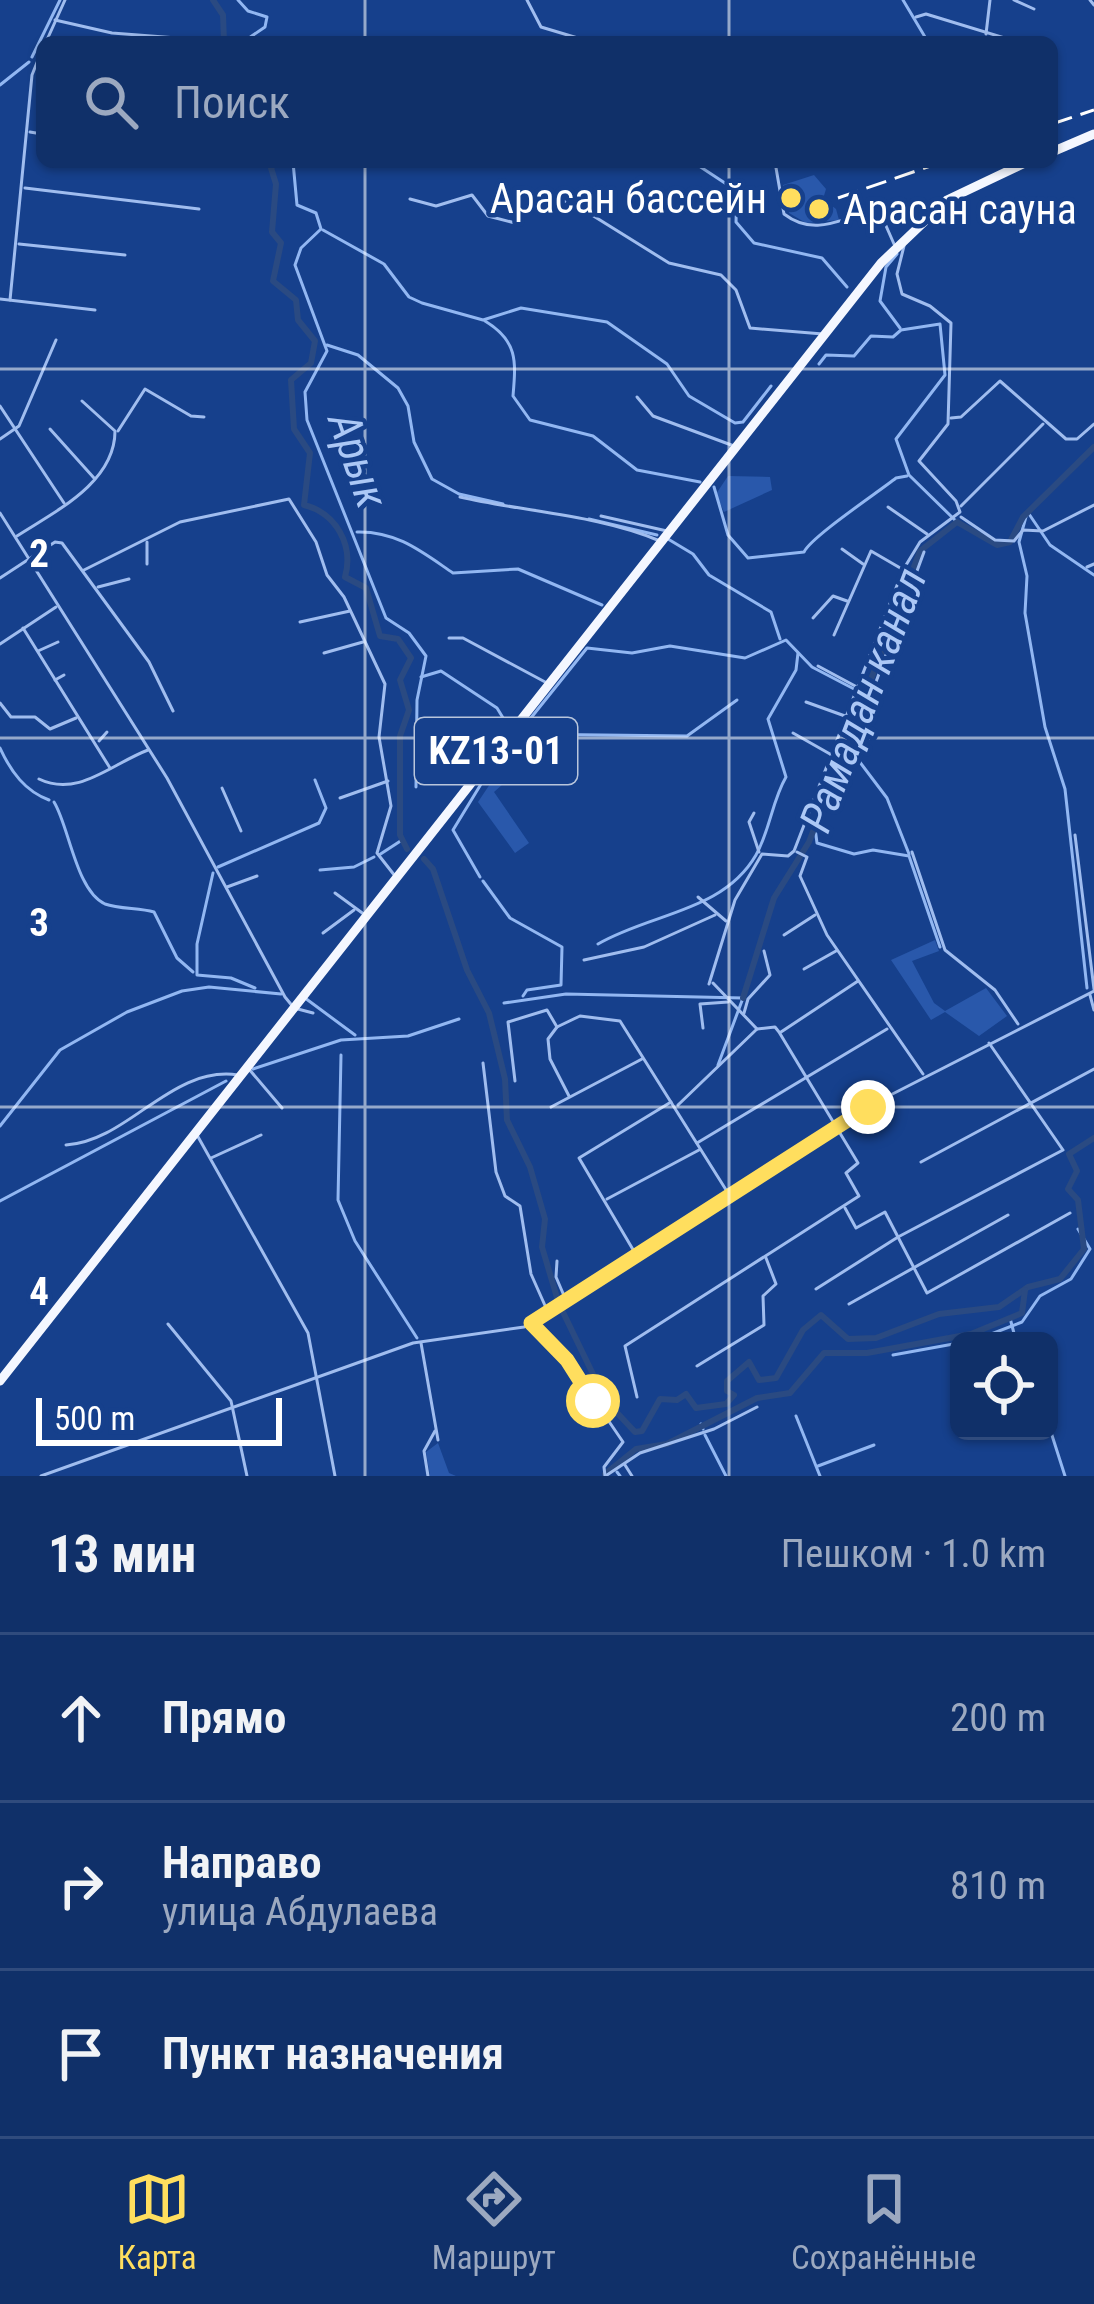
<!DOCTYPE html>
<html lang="ru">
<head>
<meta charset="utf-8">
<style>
  body { margin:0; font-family:"Roboto Condensed",sans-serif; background:#1e3c71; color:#f1f3f6 }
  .controls { position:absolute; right:36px; bottom:36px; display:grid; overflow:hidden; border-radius:18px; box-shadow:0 3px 9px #0004 }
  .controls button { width:108px; height:108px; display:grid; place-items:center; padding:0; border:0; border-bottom:3px solid #304b7d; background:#103069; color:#f1f3f6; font:60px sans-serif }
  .scale { position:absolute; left:36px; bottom:30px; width:246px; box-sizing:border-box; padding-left:12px; border:6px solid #fff; border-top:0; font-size:33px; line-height:42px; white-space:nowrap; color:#fff; -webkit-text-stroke:9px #16408c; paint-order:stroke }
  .stop { position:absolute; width:36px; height:36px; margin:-27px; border:9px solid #ffde5e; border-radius:50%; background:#fff }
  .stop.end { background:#ffde5e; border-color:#fff; box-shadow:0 3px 12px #0008 }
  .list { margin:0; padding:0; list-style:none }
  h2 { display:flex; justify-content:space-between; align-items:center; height:156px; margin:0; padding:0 48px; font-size:51px }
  h2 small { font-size:39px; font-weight:400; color:#9ca9c0 }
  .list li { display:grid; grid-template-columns:78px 1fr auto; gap:36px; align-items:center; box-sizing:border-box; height:168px; padding:0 48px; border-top:3px solid #304b7d }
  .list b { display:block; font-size:45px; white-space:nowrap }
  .list p { margin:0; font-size:39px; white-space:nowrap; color:#9ca9c0 }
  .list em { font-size:39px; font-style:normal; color:#9ca9c0 }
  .icon { flex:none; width:66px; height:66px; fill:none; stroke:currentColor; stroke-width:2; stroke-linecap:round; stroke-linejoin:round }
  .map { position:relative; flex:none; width:1094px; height:1476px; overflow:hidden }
  .search { position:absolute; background:#103069; box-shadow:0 3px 9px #0004; left:36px; right:36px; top:36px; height:132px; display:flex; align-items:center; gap:30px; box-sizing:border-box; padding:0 42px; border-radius:18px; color:#9ca9c0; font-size:45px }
  .sheet { height:660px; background:#103069 }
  nav { display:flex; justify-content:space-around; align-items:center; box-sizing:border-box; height:168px; border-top:3px solid #304b7d; background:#103069; font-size:33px; color:#9ca9c0 }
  nav a { display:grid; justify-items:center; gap:6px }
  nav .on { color:#ffde5e }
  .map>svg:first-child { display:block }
</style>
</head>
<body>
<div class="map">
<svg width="1094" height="1476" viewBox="0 0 1094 1476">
  <rect width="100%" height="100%" fill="#16408c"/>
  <g fill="#2958ab">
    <path d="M 814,175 L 826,189 L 823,199 L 836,209 L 839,220 L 806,223 L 789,213 L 783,185 Z"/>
    <path d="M 728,476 L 770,477 L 772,490 L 724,512 L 716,494 Z"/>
    <path d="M 496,775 L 503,784 L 494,792 L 529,843 L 515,853 L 478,802 Z"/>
    <path d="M 935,940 L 939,951 L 912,961 L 934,1003 L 945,1011 L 986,988 L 1007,1016 L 979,1036 L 945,1012 L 931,1020 L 891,960 Z"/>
    <path d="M 438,1443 L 449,1473 L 456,1476 L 430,1476 L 426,1452 Z"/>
  </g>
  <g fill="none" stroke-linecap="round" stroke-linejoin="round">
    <g stroke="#92b7f2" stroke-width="3">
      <path d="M 238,0 L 248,11 L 267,17 L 265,27 L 243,42"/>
      <path d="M 903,0 L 928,42"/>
      <path d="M 32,57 L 60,0"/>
      <path d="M 0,85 L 29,62"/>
      <path d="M 293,162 L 297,205 L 316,213 L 321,229 L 301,248 L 295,265 L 327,351 L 305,392 L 307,420 L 386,618 L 409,633 L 426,656 L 417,700 L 416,787"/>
      <path d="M 693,162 L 737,191 L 736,222 L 754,243 L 822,258 L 847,287"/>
      <path d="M 323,230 L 384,264 L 409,297 L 422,303 L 483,320 L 521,308 L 607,322 L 667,364 L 689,396 L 735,423 L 743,422 L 771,386"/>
      <path d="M 897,254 L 886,267 L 880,301 L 900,328"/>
      <path d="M 485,321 C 518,341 516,361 513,396 L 530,420 L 593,436 L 637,470 L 700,482"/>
      <path d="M 327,345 L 358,355 L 398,388 L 408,406 L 414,442 L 432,479 L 459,494 L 503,504"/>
      <path d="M 819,364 L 826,355 L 854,356 L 871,336 L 893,337 L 901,330 L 940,324 L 945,375 L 896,439 L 909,475 L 957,522"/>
      <path d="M 714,487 L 728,535 L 748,558 L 804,552 C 811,537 877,493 896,478 L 907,476"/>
      <path d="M 1027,513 L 1019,542 L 1027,576 L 1025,613 L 1045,727 L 1065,789 L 1087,988"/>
      <path d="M 1029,514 L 1050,545 L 1094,575"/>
      <path d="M 589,519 L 657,535"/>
      <path d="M 357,532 C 397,531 422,552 453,573 L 518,569 L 602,605"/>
      <path d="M 668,539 L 693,554 L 709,575 L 771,612 L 780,639"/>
      <path d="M 421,677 L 441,671 L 497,708 L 508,726"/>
      <path d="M 517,734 L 687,736 L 737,700"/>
      <path d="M 518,734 L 587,648 L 632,653 L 670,646 L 745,658 L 786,640 L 812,667 L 856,690 L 871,685"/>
      <path d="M 0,748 C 11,772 25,791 49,800"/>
      <path d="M 856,757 L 887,798 L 909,854"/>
      <path d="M 54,802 C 69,826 76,891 105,904 C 119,909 139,908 154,912 L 177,958 L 193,972"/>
      <path d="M 815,828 L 817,843 L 854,854 L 873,850 L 909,856 L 940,947"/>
      <path d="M 379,855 L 402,840"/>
      <path d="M 218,867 L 319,823 L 326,808 L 315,780"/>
      <path d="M 320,870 L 354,867 L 374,857"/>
      <path d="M 213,873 L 197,944 L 197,975 L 231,978 L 255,988"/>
      <path d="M 480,877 L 453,830 L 489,771"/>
      <path d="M 483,881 L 510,918 L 562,947 L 561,985 L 527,990 L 523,996"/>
      <path d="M 598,944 C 651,913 723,912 756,855 C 770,830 772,801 786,777 L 768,719 L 796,670 L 798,653"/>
      <path d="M 305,998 L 355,1035"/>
      <path d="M 504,1003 L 566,994 L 743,998 L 718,1065"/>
      <path d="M 341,1055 L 338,1200 L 355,1241 L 417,1338"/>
      <path d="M 253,1069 L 341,1040 L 408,1036 L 459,1019"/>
      <path d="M 0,1126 L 60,1050 L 127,1012 L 182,991 L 209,987 L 281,994"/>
      <path d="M 0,1201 L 226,1081"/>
      <path d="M 1010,1318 L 1016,1341"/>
      <path d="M 973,1341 L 1022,1322 L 1040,1296 L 1071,1279 L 1090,1249 L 1078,1229"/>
      <path d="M 893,1355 L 959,1343"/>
      <path d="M 796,1416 L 820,1476"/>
      <path d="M 701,1424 L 703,1429"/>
      <path d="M 1049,1426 L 1065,1476"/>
      <path d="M 705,1435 L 726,1476"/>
      <path d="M 818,1466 L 874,1445"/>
      <path d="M 612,1467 L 614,1468"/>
      <path d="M 617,1472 L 620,1476"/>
    </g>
    <g stroke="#2a4a82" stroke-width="6">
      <path d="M 213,0 L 223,15 L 224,42"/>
      <path d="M 276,162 L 271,168 L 276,184 L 272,232 L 281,243 L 273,281 L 296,300 L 298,320 L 315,341 L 311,363 L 291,380 L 294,429 L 310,453 L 304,505 C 336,513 354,545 345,577 L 366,588 L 380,636 L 398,639 L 411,658 L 400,680 L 409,710 L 400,736 L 400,835 L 407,849"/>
      <path d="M 424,859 L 433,869 L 467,970 L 489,1013 L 505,1079 L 507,1120 L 530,1167 L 545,1219 L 542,1247 L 558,1301"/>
      <path d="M 743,998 L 774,898 L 809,842 L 920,551 L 957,522 L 997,545 L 1010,542 L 1023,517 L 1094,447"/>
      <path d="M 560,1306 L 606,1401 L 635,1432 L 642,1431 L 660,1399 L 677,1400 L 686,1394 L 696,1408 L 726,1404 L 734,1395 L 727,1391 L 727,1381 L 749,1362 L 759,1380 L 776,1378 L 803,1330 L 821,1315 L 848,1339 L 876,1338 L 939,1314 L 999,1307 L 1028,1287 L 1060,1279 L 1084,1249 L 1078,1200 L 1068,1189 L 1077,1171 L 1069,1154 L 1094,1138"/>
      <path d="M 605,1474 L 636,1449 L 667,1444 L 757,1398 L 790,1393 L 824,1353 L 867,1353 L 971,1334 L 1022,1313 L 1025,1290"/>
    </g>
    <g stroke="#a0bdef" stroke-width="3">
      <path d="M 527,0 L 541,27 L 591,42"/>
      <path d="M 1014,0 L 1034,9"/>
      <path d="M 1090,0 L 1094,5"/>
      <path d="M 916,17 L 926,14 L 1018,42"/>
      <path d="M 55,20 L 112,33 L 190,39"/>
      <path d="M 986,34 L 990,0"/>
      <path d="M 46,42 L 65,0"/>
      <path d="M 30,132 L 42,134"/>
      <path d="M 775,162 L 784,214 C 814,237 840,219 873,211 L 883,219 L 894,244"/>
      <path d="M 25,188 L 199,209"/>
      <path d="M 410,199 L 436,206 L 472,195 L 488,216 L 519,224 L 532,198 L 571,202 L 669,263 L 721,275 L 736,290 L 750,328 L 823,334"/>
      <path d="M 19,244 L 125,255"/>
      <path d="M 0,299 L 95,310"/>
      <path d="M 10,300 L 32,75 L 42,50"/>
      <path d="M 637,397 L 653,416 L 734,446"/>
      <path d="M 0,406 L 64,503"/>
      <path d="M 951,418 L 961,417 L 1000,381 L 1066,439 L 1077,439 L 1094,424"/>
      <path d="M 50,429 L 94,478"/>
      <path d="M 118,431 L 145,389 L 191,416 L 204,417"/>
      <path d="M 0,439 L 19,426 L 56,340"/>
      <path d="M 460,497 C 525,512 600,515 660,541"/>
      <path d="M 961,506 L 1043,424"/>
      <path d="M 888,507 L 927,534"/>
      <path d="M 0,513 L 167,778 L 285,997 L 294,1008 L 313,1013"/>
      <path d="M 601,516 L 667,531"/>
      <path d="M 961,517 L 995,540 L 1014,541 L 1023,530 L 1043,531 L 1094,505"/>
      <path d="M 17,536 C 54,512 115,483 115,431 L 82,401"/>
      <path d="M 147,542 L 147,564"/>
      <path d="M 842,549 L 863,564"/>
      <path d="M 1087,567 L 1094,564"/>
      <path d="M 84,570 L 180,522 L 289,499 L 316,542 L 327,575 L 344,597 L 385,684 L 379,737 L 391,806 L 377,853 L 395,876"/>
      <path d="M 0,578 L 55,542 L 62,543 L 149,662 L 173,711"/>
      <path d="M 98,587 L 129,579"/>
      <path d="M 813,618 L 833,596 L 847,601"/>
      <path d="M 300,622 L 350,611"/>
      <path d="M 23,628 L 110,768"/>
      <path d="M 834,635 L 871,551 L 902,569"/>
      <path d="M 449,638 L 463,638 L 547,683"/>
      <path d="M 0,644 L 56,607"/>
      <path d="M 38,651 L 58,642"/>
      <path d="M 324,653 L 363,642"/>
      <path d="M 818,666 L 857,687"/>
      <path d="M 55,680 L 64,675"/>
      <path d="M 858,693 L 873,690 L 924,552"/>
      <path d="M 806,702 L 845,716"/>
      <path d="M 0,703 L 11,717 L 35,717 L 50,729 L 76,718"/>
      <path d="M 793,733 L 830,754"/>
      <path d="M 99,741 L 107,732"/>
      <path d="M 39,779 C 78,798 111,764 148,750"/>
      <path d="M 222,788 L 241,831"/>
      <path d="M 340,798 L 388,781"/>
      <path d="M 754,813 L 749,822 L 759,852"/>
      <path d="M 1075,835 L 1094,989"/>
      <path d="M 797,852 L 807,857 L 800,876 L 827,935 L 923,1074"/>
      <path d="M 912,852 L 945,950 L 995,990 L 1018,1024"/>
      <path d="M 227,887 L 257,876"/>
      <path d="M 335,893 L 365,915"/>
      <path d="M 698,897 L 726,921"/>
      <path d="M 323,933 L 354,910"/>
      <path d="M 784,935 L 815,915"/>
      <path d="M 584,960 L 644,947 L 715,915"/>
      <path d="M 804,969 L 836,951"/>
      <path d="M 709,984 L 735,900 L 762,854 L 788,856 L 794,851 L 903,570 L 920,542 L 960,512 L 956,501 L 919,461 L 948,424 L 951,323 L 930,306 L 902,294 L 897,274 L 904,246"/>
      <path d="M 1090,995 L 1094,1010"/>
      <path d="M 744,1013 L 748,999 L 770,975 L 764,951"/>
      <path d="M 557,1027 L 580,1016 L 620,1021 L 728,1193"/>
      <path d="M 703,1028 L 700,1004 L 728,1002"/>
      <path d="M 781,1032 L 858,981"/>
      <path d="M 483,1063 L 496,1172 L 505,1196 L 520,1206 L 531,1274 L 547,1310"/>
      <path d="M 248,1068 L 282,1108"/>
      <path d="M 515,1081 L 508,1022 L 547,1010 L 557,1027 L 548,1039 L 550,1059 L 569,1096"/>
      <path d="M 678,1105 L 757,1029 L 713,983"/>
      <path d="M 551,1107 L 642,1059"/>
      <path d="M 197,1135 L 308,1333 L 335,1476"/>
      <path d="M 697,1143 L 887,1029"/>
      <path d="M 66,1145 C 129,1141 171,1065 238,1075"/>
      <path d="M 211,1158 L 261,1135"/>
      <path d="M 921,1162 L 1094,1069"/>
      <path d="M 607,1199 L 699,1150"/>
      <path d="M 845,1208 L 856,1228 L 885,1212 L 927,1293 L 1070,1213"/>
      <path d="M 635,1253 L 579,1158 L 671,1102"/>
      <path d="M 557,1261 L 556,1277 L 565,1298"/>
      <path d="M 816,1289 L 898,1237 L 1063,1150 L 989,1043"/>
      <path d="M 849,1304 L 1008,1215"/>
      <path d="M 168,1324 L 231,1401 L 247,1476"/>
      <path d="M 533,1324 L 567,1360 L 623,1442 L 604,1467 L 605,1476"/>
      <path d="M 421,1343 L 438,1440"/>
      <path d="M 697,1366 L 764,1325 L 763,1296 L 776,1284 L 766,1258"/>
      <path d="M 637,1397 L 625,1346 L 859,1196 L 846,1173 L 858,1163 L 779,1032 L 775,1027 L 757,1029"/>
      <path d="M 625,1465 L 632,1476"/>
      <path d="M 607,1475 L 640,1453 L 714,1429 L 757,1407"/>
      <path d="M 41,1476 L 413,1343 L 524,1327 L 867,1107 L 1094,991"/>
      <path d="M 428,1476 L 424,1451 L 435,1431"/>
    </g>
    <g stroke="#f4f7ff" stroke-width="9">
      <path d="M 1052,152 L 1094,134"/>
      <path d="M 0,1381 L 881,263 L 947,200 L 1027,162"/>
    </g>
    <g stroke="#fff" stroke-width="3" stroke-dasharray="21 9" stroke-linecap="butt">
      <path d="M 1052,124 L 1094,110"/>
      <path d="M 838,198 L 942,162"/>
    </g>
  </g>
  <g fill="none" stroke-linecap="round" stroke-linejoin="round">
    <path stroke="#ffde5e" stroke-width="15" d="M 593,1401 L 567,1360 L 531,1323 L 868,1107"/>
  </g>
  <path fill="none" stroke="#fff" stroke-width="3" stroke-opacity="0.55" d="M 365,0 L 365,42M 729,0 L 729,42M 365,162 L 365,1476M 729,162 L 729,1476M 0,369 L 1094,369M 0,738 L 1094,738M 0,1107 L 1094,1107"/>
  <g fill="#ffde5e" stroke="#16408c" stroke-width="4.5">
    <circle cx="791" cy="198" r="12"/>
    <circle cx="819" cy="209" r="12"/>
  </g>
  <g text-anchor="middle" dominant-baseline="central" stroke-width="9" stroke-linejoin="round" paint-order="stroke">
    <rect fill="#16408c" stroke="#b9c6dc" stroke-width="3" x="415" y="718" width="162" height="66" rx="9"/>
    <g font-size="39" font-weight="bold" fill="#fff">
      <text x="496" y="751">KZ13-01</text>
    </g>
    <g font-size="42" fill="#fff" stroke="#16408c" text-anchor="end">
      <text x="767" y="198">Арасан бассейн</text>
      <text x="843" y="209" text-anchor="start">Арасан сауна</text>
    </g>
    <g font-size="45" font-style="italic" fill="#acc8f6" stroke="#16408c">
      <text transform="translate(358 460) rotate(71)">Арык</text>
      <text transform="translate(863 700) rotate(-69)">Рамадан канал</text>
    </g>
  </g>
  <g font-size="39" text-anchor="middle" font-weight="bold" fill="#fff" stroke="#16408c" stroke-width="9" stroke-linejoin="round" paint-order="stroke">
    <text x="39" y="567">2</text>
    <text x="39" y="936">3</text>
    <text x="39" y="1305">4</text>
  </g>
</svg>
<div class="controls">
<button><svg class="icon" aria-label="locate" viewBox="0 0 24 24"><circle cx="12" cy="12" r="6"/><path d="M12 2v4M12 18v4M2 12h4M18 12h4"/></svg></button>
</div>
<div class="scale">500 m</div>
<div class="stop" style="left:593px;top:1401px"></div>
<div class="stop end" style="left:868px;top:1107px"></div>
<div class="search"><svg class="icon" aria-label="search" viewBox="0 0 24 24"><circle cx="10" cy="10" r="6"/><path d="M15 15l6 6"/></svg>Поиск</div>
</div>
<section class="sheet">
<h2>13 мин<small>Пешком · 1.0 km</small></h2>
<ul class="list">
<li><svg class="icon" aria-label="ahead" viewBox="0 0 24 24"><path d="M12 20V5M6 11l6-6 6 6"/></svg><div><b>Прямо</b></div><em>200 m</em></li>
<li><svg class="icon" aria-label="right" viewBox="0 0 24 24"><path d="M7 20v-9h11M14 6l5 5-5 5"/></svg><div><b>Направо</b><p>улица Абдулаева</p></div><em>810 m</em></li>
<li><svg class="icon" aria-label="arrive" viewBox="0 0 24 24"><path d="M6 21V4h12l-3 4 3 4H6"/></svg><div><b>Пункт назначения</b></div></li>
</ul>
</section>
<nav>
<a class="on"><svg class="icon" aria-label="map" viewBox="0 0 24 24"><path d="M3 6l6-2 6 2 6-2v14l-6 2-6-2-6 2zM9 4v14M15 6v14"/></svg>Карта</a>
<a><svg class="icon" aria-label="directions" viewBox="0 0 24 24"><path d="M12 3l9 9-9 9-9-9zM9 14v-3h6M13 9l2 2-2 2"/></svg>Маршрут</a>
<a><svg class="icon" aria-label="saved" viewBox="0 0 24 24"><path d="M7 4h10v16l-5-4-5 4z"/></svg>Сохранённые</a>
</nav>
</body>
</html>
